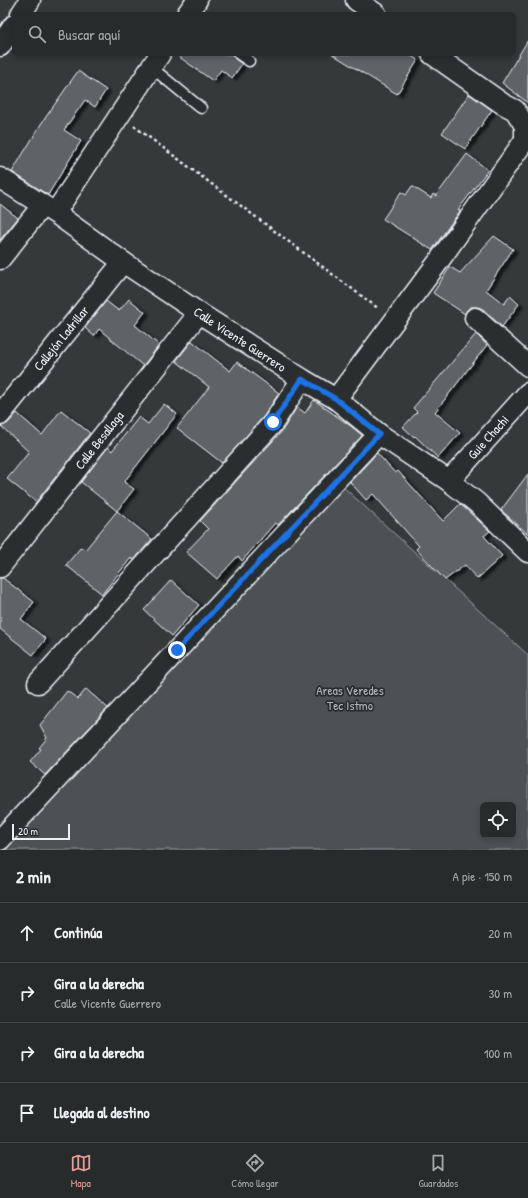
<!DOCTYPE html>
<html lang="es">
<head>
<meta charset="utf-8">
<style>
  body { margin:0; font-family:"Patrick Hand",sans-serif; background:#303334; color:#f1f3f6 }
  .controls { position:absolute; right:12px; bottom:12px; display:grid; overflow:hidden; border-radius:6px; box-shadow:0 2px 6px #0003 }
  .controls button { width:36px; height:36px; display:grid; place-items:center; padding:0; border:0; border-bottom:1px solid #444748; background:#282b2c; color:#f1f3f6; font:20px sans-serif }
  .scale { position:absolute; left:12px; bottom:10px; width:58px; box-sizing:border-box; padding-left:4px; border:2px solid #e8f1f8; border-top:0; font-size:11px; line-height:14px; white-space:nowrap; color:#e8f1f8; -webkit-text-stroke:3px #2a2d2e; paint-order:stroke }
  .stop { position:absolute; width:12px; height:12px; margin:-9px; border:3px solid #1a73e8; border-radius:50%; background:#fff }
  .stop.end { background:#1a73e8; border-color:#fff; box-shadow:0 1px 4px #0008 }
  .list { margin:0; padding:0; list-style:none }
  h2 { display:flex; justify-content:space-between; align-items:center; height:52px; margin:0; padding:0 16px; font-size:17px }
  h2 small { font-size:13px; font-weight:400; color:#a5a7a9 }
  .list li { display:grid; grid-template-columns:26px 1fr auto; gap:12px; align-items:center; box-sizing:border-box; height:60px; padding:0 16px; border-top:1px solid #444748 }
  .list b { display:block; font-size:15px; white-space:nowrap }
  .list p { margin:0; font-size:13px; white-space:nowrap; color:#a5a7a9 }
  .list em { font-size:13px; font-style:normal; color:#a5a7a9 }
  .icon { flex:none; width:22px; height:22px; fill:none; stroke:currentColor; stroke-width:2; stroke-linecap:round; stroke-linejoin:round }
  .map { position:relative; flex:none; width:528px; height:850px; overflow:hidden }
  .search { position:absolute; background:#282b2c; box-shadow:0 2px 6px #0003; left:12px; right:12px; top:12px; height:44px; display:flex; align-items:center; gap:10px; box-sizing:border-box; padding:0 14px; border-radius:6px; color:#a5a7a9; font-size:15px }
  .sheet { height:292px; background:#282b2c }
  nav { display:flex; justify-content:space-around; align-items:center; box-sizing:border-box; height:56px; border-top:1px solid #444748; background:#282b2c; font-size:11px; color:#a5a7a9 }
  nav a { display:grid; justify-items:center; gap:2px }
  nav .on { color:#e69b98 }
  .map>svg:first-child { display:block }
</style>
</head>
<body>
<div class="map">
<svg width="528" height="850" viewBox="0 0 528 850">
  <defs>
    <filter id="shadow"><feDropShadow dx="4.5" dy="2.5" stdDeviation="1" flood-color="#0009"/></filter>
  </defs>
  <rect width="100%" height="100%" fill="#35393a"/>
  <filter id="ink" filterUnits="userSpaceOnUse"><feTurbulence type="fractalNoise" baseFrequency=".025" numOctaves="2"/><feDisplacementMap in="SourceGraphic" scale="8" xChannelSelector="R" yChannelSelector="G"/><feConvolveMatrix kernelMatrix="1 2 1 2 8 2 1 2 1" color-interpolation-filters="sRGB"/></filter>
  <g filter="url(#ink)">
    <path fill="#4d5152" stroke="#9aa1a5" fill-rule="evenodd" d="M 341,485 L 528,655 L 528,850 L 0,850 ZM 483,805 L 513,805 L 513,835 L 483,835 Z"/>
    <g fill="#5f6365" stroke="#e8f1f8" filter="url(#shadow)">
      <path d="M 528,40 L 528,103 L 502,83 Z"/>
      <path d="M 175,54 L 233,54 L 235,59 L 242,64 L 232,78 L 221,70 L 213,81 Z"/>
      <path d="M 332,54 L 408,54 L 418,60 L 397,94 Z"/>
      <path d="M 78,71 L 106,90 L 95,107 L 85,100 L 64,130 L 81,141 L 48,195 L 12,172 L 41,124 Z"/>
      <path d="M 469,94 L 492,110 L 465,149 L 442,133 Z"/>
      <path d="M 467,154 L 488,170 L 458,210 L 460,211 L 432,250 L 383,219 L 401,192 L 406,195 L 412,186 L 431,198 L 433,194 L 436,196 Z"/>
      <path d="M 0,204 L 18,218 L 0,240 Z"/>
      <path d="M 494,236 L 513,249 L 486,290 L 504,304 L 510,296 L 519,304 L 502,327 L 483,309 L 478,307 L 471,307 L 467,310 L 465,314 L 433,293 L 450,267 L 460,273 Z"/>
      <path d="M 129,299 L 145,312 L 135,325 L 159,345 L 143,366 L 99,329 L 94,336 L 85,328 L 106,301 L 119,311 Z"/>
      <path d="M 476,334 L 487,345 L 435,412 L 460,433 L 438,458 L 415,436 L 414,437 L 403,427 L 417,412 L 413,408 Z"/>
      <path d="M 192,341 L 230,371 L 237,362 L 279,393 L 264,416 L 222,463 L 177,428 L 209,387 L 176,361 Z"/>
      <path d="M 314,400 L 352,427 L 362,435 L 361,437 L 278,525 L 275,523 L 242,561 L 238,556 L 217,579 L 186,552 L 208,529 L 200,521 L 282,431 L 297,407 L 305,413 Z"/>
      <path d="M 164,404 L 177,414 L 124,482 L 134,489 L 117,511 L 81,482 L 108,447 L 112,451 L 139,417 L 148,424 Z"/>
      <path d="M 61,410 L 90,433 L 36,502 L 7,479 L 29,452 L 1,426 L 9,422 L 17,413 L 42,435 Z"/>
      <path d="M 377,453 L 395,473 L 398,471 L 443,521 L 460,504 L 468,511 L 490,531 L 484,536 L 502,556 L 477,579 L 465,565 L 445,580 L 416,549 L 419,546 L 373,494 L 366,500 L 350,482 Z"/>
      <path d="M 528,474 L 528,534 L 501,510 Z"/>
      <path d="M 117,511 L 152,539 L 134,560 L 131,558 L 102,594 L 66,565 L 81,547 L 85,550 Z"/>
      <path d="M 0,578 L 3,578 L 34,602 L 21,619 L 46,639 L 33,655 L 0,629 Z"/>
      <path d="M 171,580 L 199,605 L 172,636 L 144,610 Z"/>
      <path d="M 86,689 L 108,708 L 45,775 L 30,762 L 41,749 L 39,748 L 47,738 L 40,725 L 67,691 L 78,699 Z"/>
    </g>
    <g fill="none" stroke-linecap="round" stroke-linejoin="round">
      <g stroke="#e8f1f8" stroke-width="13">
        <g id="lane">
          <path d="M 239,54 L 249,61"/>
          <path d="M 151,67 L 201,108"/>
        </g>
      </g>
      <g stroke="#e8f1f8" stroke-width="23">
        <g id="street">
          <path d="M 356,0 L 376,14"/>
          <path d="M 21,14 L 30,0"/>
          <path d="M 187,14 L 197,0"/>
          <path d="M 0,46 L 14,25"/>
          <path d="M 0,178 L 55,213 L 123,262 L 199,313 L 302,379 L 336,399 L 379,434 L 449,481 L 476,502 L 528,552"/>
          <path d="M 55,213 L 160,54"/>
          <path d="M 0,259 L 42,206"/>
          <path d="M 475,318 L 528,366"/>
          <path d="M 336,399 L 436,265 L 525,140 L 525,126 L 515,110 L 503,104 L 432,54"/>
          <path d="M 0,415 L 123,262"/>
          <path d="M 449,481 L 528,393"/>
          <path d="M 0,567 L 199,313"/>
          <path d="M 38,683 L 273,423 L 302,379"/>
          <path d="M 0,840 L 379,434"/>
        </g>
      </g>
      <path stroke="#e8f1f8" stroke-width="2.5" stroke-dasharray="3 3" stroke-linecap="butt" d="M 134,126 L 379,309"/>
      <use href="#lane" stroke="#2a2d2e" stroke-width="10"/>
      <use href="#street" stroke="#2a2d2e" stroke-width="20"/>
    </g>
  </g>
  <g fill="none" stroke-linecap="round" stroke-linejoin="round" filter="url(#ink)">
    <path stroke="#1a73e8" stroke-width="5" d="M 177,650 L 379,434 L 336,399 L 302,379 L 273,422"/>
  </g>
  <g text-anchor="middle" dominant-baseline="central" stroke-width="3.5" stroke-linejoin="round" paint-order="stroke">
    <g font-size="13" fill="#e8f1f8" stroke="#2a2d2e">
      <text transform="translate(61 338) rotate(-51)">Callejón Ladrillar</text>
      <text transform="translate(240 339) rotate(33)">Calle Vicente Guerrero</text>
      <text transform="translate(488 437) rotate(-48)">Guie Chachi</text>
      <text transform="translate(99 440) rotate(-52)">Calle Besallaga</text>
    </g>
    <g font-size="13" fill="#b2b9be" stroke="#2a2d2e">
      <text x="350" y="690">Areas Veredes<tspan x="350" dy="15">Tec Istmo</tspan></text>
    </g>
  </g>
</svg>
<div class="controls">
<button><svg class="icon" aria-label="locate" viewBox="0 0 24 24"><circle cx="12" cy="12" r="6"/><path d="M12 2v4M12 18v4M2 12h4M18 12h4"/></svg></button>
</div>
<div class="scale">20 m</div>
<div class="stop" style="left:273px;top:422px"></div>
<div class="stop end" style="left:177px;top:650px"></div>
<div class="search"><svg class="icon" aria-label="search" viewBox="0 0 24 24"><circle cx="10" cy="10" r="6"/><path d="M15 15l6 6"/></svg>Buscar aquí</div>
</div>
<section class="sheet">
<h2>2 min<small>A pie · 150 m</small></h2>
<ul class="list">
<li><svg class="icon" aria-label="ahead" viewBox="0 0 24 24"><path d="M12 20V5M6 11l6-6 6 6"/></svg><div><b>Continúa</b></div><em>20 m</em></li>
<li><svg class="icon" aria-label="right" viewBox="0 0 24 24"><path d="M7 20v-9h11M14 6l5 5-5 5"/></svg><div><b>Gira a la derecha</b><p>Calle Vicente Guerrero</p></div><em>30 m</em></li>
<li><svg class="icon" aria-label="right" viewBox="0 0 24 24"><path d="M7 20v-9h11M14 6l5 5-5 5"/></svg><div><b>Gira a la derecha</b></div><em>100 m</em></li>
<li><svg class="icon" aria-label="arrive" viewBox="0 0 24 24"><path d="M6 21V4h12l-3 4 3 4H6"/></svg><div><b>Llegada al destino</b></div></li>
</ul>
</section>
<nav>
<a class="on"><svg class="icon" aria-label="map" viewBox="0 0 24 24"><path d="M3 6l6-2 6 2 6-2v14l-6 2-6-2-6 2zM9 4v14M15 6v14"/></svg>Mapa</a>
<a><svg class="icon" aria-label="directions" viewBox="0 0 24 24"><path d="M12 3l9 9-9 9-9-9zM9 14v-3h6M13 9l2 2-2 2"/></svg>Cómo llegar</a>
<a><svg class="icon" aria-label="saved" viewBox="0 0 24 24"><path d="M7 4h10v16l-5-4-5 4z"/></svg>Guardados</a>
</nav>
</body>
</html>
